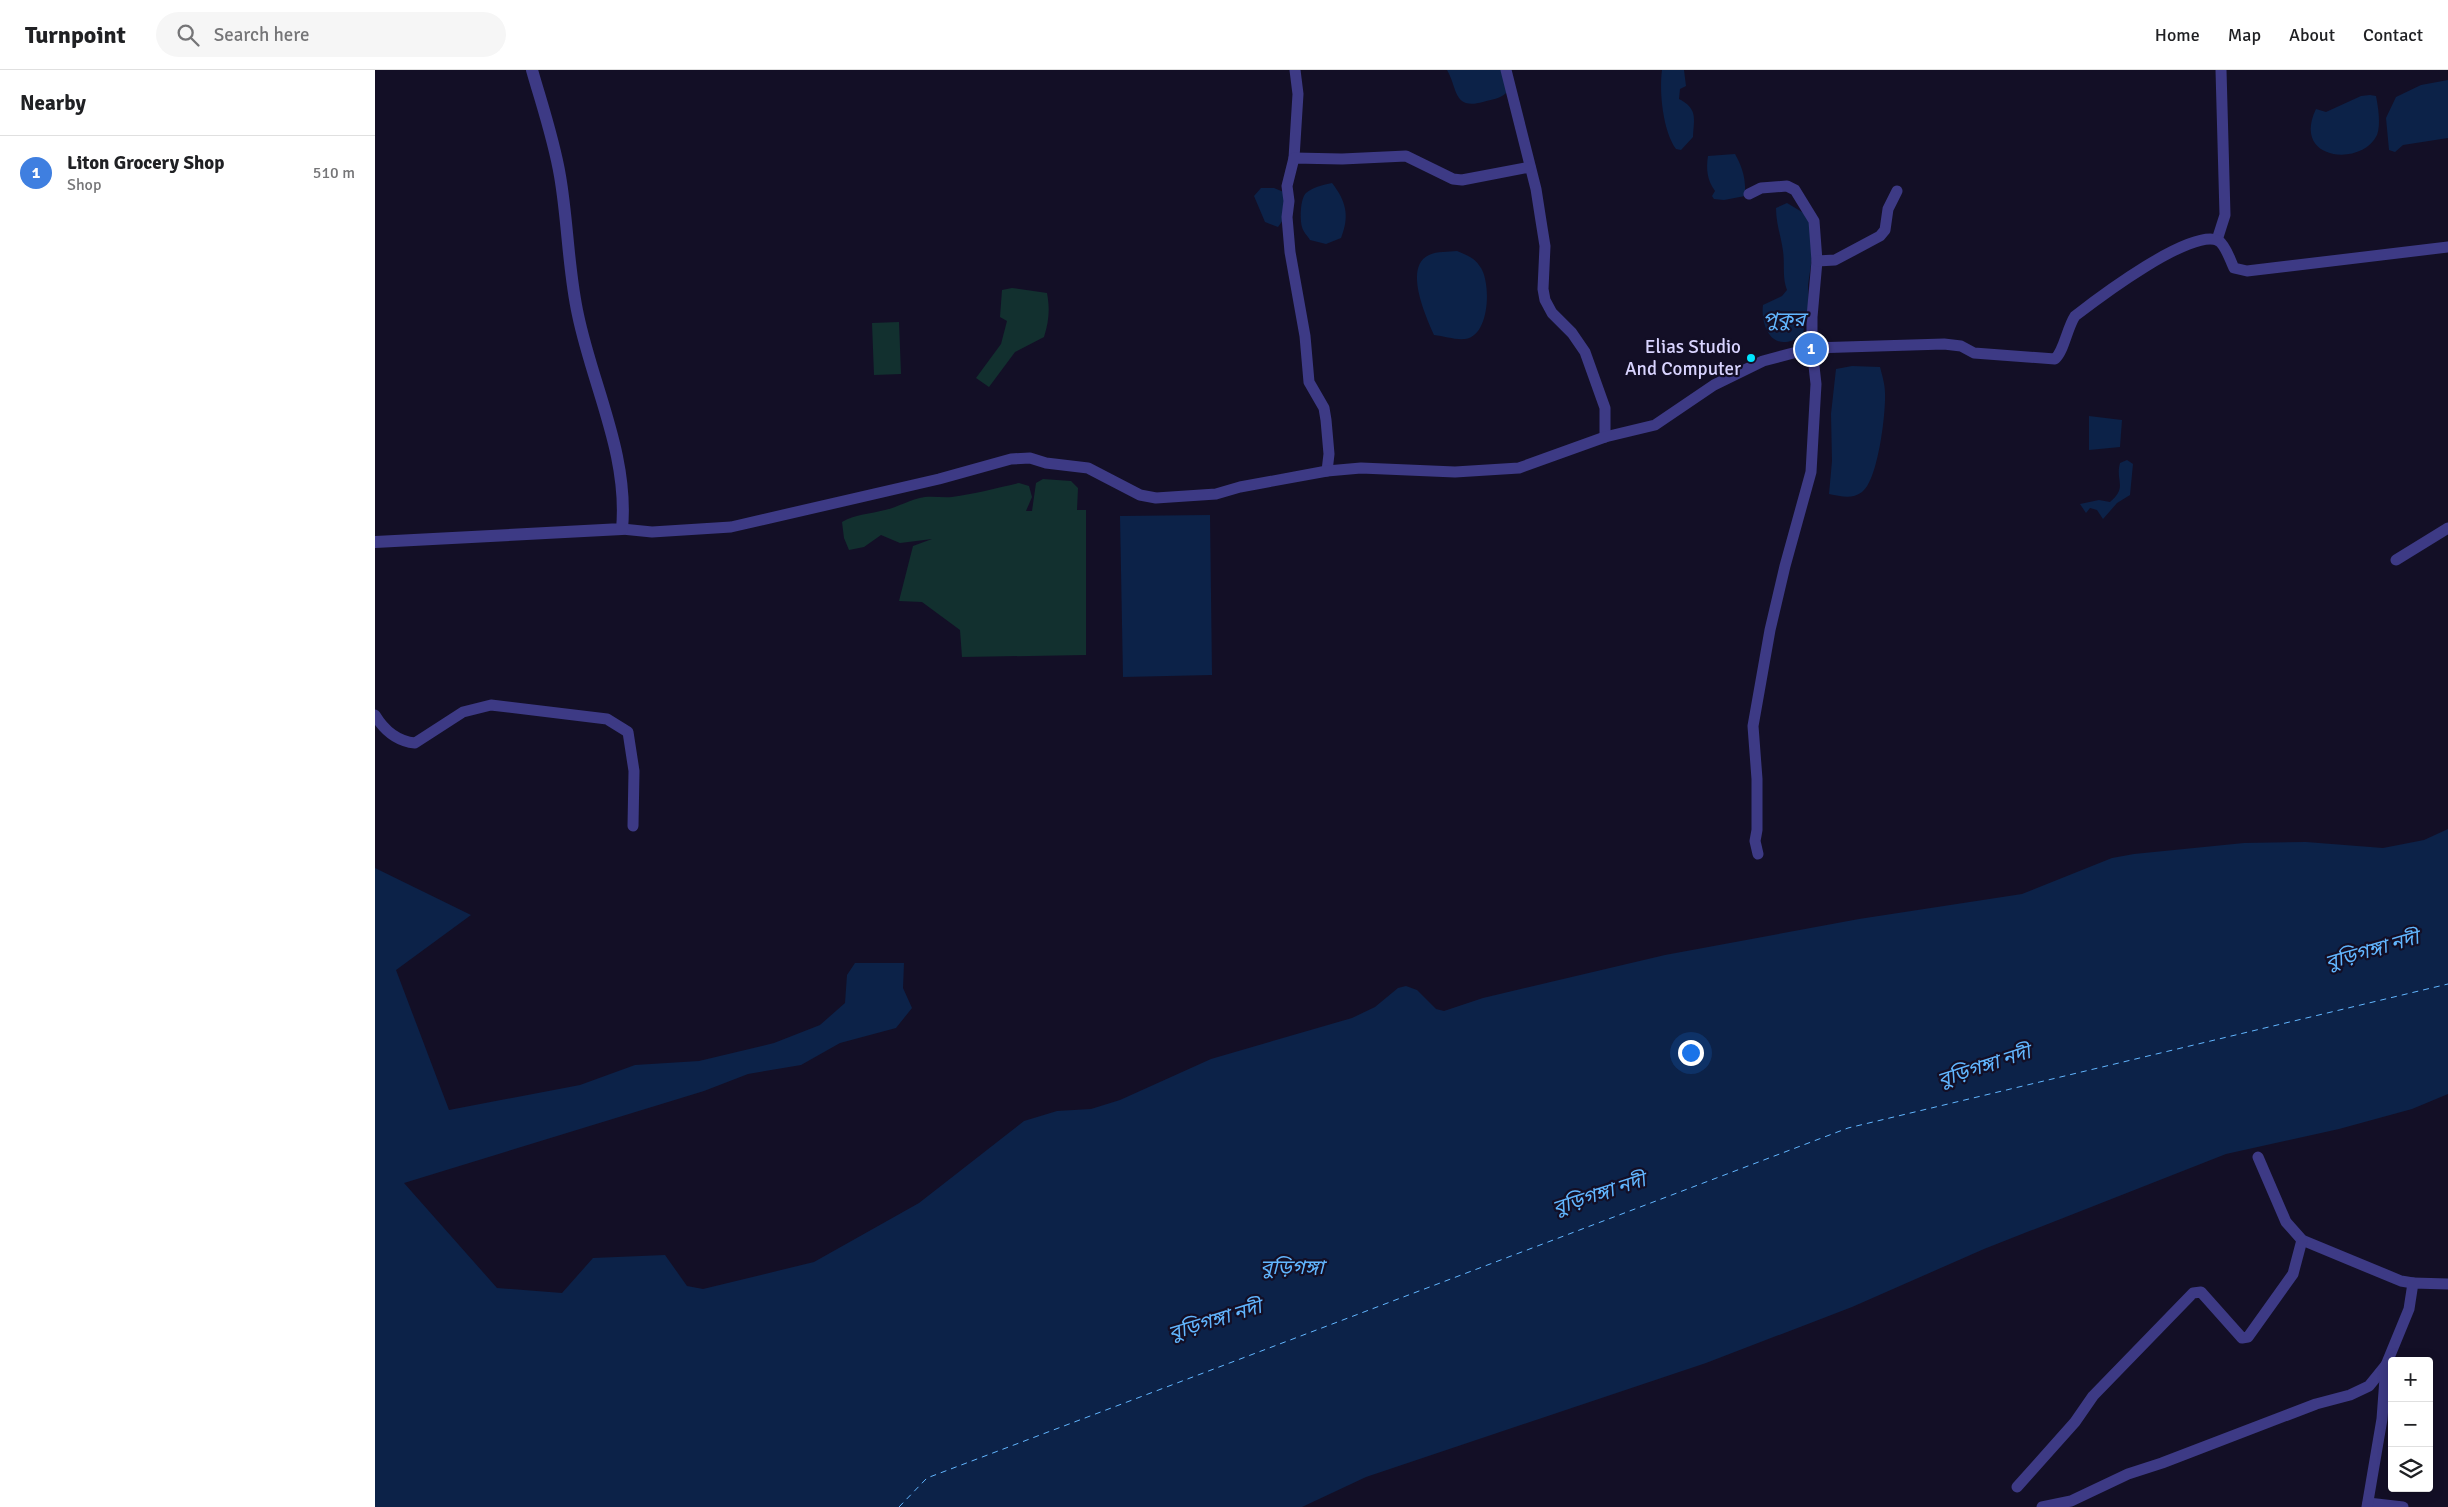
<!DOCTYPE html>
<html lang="en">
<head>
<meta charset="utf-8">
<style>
  body { margin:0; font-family:Signika,"Noto Sans Bengali",sans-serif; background:#f6f6f6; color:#202124 }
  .controls { position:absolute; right:15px; bottom:15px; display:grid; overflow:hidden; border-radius:5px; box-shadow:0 2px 12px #0003 }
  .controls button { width:45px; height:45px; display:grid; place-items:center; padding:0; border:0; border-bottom:1px solid #e0e0e0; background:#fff; color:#202124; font:25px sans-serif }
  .you { position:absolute; left:1315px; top:982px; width:18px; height:18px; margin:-12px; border:4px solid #fff; border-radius:50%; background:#1a73e8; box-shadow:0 0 0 8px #1a73e833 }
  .badge { display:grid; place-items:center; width:32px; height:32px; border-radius:50%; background:#127987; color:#fff; font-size:16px; font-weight:700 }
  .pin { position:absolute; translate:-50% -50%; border:2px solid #fff; box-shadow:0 1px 5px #0006 }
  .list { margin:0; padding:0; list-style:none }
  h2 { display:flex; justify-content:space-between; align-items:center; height:65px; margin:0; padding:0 20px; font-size:21px }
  h2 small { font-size:16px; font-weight:400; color:#757577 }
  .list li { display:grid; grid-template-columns:32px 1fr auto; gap:15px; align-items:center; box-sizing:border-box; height:75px; padding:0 20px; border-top:1px solid #e0e0e0 }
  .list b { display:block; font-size:19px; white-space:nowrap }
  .list p { margin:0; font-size:16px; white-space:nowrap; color:#757577 }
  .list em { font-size:16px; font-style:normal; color:#757577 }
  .icon { flex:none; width:28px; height:28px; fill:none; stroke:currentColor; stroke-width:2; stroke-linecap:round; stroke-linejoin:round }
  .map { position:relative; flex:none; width:2073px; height:1437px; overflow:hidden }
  header { display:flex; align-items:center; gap:30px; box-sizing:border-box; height:70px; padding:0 25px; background:#fff; border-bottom:1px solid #e0e0e0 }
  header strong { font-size:24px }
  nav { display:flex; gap:28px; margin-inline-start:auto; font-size:18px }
  .search { width:350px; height:45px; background:#f6f6f6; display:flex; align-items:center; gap:12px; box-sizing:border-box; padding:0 18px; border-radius:28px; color:#757577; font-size:19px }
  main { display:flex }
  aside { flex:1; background:#fff }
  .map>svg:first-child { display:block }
</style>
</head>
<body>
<header>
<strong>Turnpoint</strong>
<div class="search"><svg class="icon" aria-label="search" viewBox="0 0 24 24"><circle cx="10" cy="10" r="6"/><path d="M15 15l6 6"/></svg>Search here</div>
<nav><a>Home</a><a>Map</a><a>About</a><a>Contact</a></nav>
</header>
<main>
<aside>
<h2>Nearby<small></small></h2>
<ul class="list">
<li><span class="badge" style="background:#3f7fe0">1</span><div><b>Liton Grocery Shop</b><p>Shop</p></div><em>510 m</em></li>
</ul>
</aside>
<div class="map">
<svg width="2073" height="1437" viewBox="0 0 2073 1437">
  <rect width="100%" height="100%" fill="#130f26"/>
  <g fill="#12302f">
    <path d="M 637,218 L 672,223 C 675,239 674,251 669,267 L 640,282 L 614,317 L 601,308 L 626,274 L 632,251 L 625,247 L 627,220 Z"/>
    <path d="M 524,252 L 526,304 L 499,305 L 497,253 Z"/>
    <path d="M 668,409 L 696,411 L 703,418 L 702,440 L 711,440 L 711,585 L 587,587 L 585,560 L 547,532 L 524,531 L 538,476 L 557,469 L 525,473 L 506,465 L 489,477 L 474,480 L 469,468 L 467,452 C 481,444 495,444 510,440 C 524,437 535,429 550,427 C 559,426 568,428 577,427 C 599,424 622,418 644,413 L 654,416 L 657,427 L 651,441 L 657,441 L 661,413 Z"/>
  </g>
  <g fill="#0c2248">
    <path d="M 1072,0 L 1131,0 L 1131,23 C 1125,29 1117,29 1108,32 C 1078,40 1083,19 1072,0 Z"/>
    <path d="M 1287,0 L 1309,0 L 1311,16 L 1305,19 L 1304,29 C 1323,39 1319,48 1318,67 L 1306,80 L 1301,79 C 1288,61 1284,22 1287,0 Z"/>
    <path d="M 2073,10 L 2073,68 L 2028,75 L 2020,82 L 2014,80 L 2011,48 L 2021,27 L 2046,15 Z"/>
    <path d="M 1995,25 L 2001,26 C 2003,36 2006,55 2002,65 C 1987,97 1916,91 1941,39 L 1951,42 L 1986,26 Z"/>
    <path d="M 1360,84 C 1368,98 1371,110 1370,126 L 1349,130 L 1339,129 L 1337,126 L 1340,121 C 1332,110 1331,99 1333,86 Z"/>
    <path d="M 957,113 C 971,131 975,146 966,168 L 951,174 L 935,170 C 933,166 928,162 927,157 C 925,149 925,129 931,123 C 938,117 948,115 957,113 Z"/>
    <path d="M 886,118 L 899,118 L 911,123 L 908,150 L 903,157 L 890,152 L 879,126 Z"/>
    <path d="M 1412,133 L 1432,145 L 1437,161 L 1438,181 L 1433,215 L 1434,235 L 1428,263 L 1427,266 C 1422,268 1416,272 1411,272 C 1392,274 1386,249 1388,235 L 1407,226 L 1412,220 C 1407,207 1410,195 1408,181 C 1406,166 1401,154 1401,138 Z"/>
    <path d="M 1082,181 C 1092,185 1100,188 1106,198 C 1116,214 1115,266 1090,269 C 1080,270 1069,266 1059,265 C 1051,247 1028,197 1054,185 C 1062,181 1074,182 1082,181 Z"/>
    <path d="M 1477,296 L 1505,297 C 1507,305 1510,314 1510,323 C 1511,343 1503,411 1487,422 C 1476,430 1466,426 1454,424 L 1457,391 L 1456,344 L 1461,299 Z"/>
    <path d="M 1714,346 L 1747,350 L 1745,377 L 1714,380 Z"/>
    <path d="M 1752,390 L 1758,394 L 1755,425 L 1742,433 L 1728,449 L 1722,440 L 1715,438 L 1711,443 L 1705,434 L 1724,430 L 1735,432 C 1753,417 1740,411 1745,393 Z"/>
    <path d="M 835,445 L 837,605 L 748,607 L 745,446 Z"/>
    <path d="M 2073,759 L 2073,1024 L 2037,1039 L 1964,1059 L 1851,1084 L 1609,1179 L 1477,1237 L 1331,1293 L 991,1407 L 927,1437 L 0,1437 L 0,798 L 96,845 L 21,900 L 74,1040 L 205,1015 L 260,995 L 324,991 L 399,973 L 445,955 L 470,933 L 472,905 L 480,893 L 529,893 L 528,918 L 537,938 L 521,958 L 465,973 L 426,995 L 373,1004 L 329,1021 L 29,1113 L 122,1218 L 187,1223 L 218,1188 L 290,1185 L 312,1216 L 328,1219 L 439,1192 L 544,1133 L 649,1051 L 682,1041 L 716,1039 L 745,1030 L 836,989 L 977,948 L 1000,937 L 1023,918 L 1031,916 L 1042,920 L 1061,939 L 1069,941 L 1108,928 L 1290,885 L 1484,849 L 1647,824 L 1737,788 L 1759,784 L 1869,773 L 1931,772 L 2008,778 L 2049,770 Z"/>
  </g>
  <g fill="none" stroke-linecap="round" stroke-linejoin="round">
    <path stroke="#62b6ff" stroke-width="1" stroke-dasharray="6 5" stroke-linecap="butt" d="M 524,1437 L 552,1408 L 1473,1058 L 2073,914"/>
    <g stroke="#3d3a85" stroke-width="11">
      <path d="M 1131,0 L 1161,119 L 1166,151 L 1170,176 L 1168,219 L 1170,230 L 1177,243 L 1197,263 L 1210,282 L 1230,338 L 1230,367"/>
      <path d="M 919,88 L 923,24 L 920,0"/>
      <path d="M 1374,124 L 1386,118 L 1412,116 L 1420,120 L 1439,151 L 1442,191 L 1437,247 L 1437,278 L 1441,314 L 1436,402 L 1410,496 L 1395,560 L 1378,656 L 1382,709 L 1382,760 L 1380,771 L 1383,784"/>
      <path d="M 1842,170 L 1850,145 L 1846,0"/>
      <path d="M 1442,191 L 1460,190 L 1505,166 L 1510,160 L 1513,139 L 1522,121"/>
      <path d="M 952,401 L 954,384 L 951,350 L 949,338 L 934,312 L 930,266 L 915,182 L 912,147 L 914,131 L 912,116 L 919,88 L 967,89 L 1031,86 L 1078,109 L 1087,110 L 1155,97"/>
      <path d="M 247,459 L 277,462 L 356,457 L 564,409 L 636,389 L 655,388 L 671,393 L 713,398 L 765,425 L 781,428 L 841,424 L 865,417 L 952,401 L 986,398 L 1080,402 L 1144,398 L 1230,367 L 1280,355 L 1339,315 L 1388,291 L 1437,278 L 1569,274 L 1586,276 L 1599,283 L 1680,289 C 1689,281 1692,258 1700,246 C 1722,229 1818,156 1844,171 C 1851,176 1855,190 1859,198 L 1872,201 L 2073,177"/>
      <path d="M 2021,490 L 2073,458"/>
      <path d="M 0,645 C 9,660 21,671 40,673 L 88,642 L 116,635 L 232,649 L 253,662 L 259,701 L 258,756"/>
      <path d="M 1883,1087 L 1911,1152 L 1927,1170 L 2026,1211 L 2038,1213"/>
      <path d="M 1642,1417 L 1700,1352 L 1718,1326 L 1818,1223 L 1826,1222 L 1867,1268 L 1873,1267 L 1918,1204 L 1927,1170"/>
      <path d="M 1993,1433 L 2028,1437"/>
      <path d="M 1667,1437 L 1696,1431 L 1753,1404 L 1787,1393 L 1941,1334 L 1975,1325 L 1994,1316 L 2011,1295 L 2034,1239 L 2038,1213 L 2073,1214"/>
      <path d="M 1992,1437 L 2007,1349 L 2011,1295"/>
    </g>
    <path stroke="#3d3a85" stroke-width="12" d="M 0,472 L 247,459 C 254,385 218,317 203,245 C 193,200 193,152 185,106 C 179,70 167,35 157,0"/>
  </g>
  <circle fill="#00e5ff" stroke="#130f26" stroke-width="2" cx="1376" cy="288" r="5"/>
  <g text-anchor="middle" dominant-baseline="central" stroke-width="4.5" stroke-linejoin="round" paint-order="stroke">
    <g font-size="19" fill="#d9d4ff" stroke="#130f26" text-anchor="end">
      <text x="1366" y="277">Elias Studio<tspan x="1366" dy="22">And Computer</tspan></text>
    </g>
    <g font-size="20" font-style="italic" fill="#62b6ff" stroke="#130f26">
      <text x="1409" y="249">পুকুর</text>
      <text transform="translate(1997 880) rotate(-16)">বুড়িগঙ্গা নদী</text>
      <text transform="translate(1609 996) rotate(-18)">বুড়িগঙ্গা নদী</text>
      <text transform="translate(1224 1124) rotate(-18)">বুড়িগঙ্গা নদী</text>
      <text x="917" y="1197">বুড়িগঙ্গা</text>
      <text transform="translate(840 1250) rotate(-17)">বুড়িগঙ্গা নদী</text>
    </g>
  </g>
</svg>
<div class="controls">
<button>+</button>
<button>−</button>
<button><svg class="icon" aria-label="layers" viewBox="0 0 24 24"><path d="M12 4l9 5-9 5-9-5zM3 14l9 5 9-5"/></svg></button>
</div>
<div class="you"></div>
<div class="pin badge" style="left:1436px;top:279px;background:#3f7fe0">1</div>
</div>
</main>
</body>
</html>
